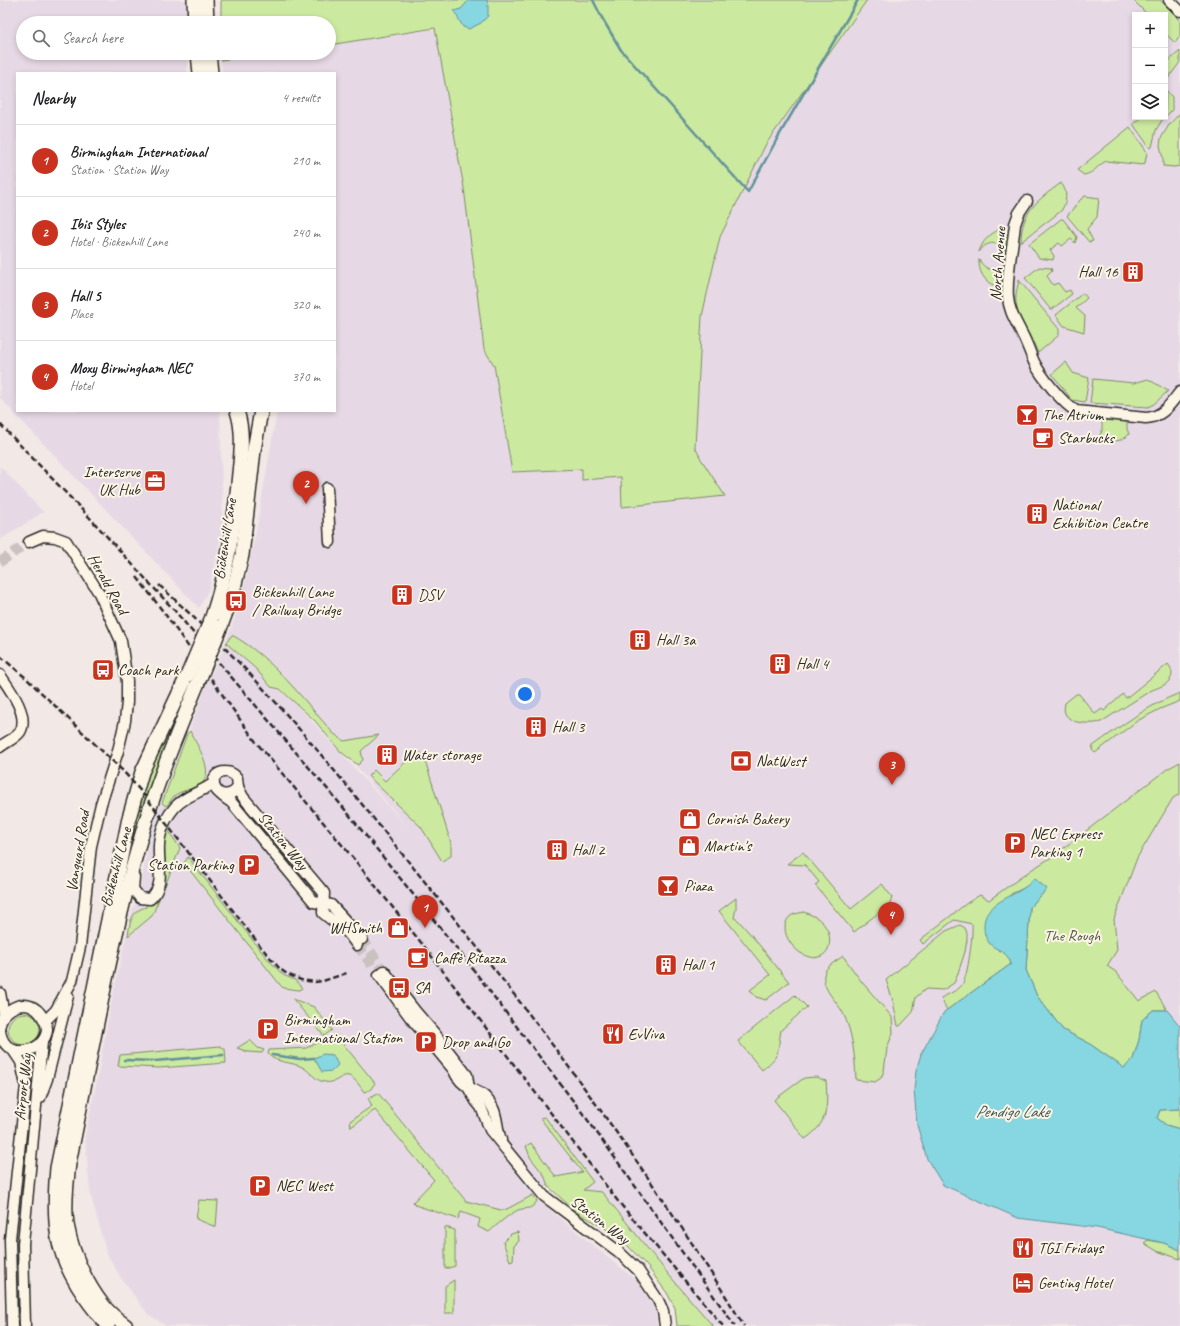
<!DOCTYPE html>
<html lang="en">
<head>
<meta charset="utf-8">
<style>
  body { margin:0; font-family:Caveat,sans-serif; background:#f2f2f2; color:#202124 }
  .controls { position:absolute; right:12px; top:12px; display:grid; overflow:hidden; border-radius:0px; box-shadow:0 2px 6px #0003 }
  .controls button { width:36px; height:36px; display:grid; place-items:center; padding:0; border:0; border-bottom:1px solid #e0e0e0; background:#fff; color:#202124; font:20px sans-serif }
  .you { position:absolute; left:525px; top:694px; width:14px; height:14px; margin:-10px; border:3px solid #fff; border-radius:50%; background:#1a73e8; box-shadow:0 0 0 6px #1a73e833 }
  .badge { display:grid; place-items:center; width:26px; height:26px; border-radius:50%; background:#c8321e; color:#fff; font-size:13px; font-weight:700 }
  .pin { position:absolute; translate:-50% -33px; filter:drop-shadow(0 1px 2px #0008) }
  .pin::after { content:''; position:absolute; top:21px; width:14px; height:12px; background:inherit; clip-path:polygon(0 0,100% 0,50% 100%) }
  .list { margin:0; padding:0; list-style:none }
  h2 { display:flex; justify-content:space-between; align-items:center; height:52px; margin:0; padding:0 16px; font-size:17px }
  h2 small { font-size:13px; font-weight:400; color:#757577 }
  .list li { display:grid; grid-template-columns:26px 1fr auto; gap:12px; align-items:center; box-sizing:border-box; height:72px; padding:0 16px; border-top:1px solid #e0e0e0 }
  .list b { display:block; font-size:15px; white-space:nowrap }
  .list p { margin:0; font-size:13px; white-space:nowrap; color:#757577 }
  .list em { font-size:13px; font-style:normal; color:#757577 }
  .icon { flex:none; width:22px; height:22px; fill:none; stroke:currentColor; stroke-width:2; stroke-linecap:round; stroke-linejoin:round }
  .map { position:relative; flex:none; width:1180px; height:1326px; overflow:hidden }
  .search { position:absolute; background:#fff; box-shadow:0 2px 6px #0003; left:16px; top:16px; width:320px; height:44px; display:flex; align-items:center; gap:10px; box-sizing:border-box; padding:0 14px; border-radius:22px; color:#757577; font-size:15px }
  .panel { position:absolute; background:#fff; box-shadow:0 2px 6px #0003; left:16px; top:72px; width:320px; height:340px; border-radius:0px }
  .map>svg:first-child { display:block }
</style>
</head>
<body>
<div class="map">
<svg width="1180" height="1326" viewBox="0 0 1180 1326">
  <rect width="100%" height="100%" fill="#f2e8e5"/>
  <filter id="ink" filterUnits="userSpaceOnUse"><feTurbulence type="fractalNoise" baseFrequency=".025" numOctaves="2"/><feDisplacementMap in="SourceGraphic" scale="8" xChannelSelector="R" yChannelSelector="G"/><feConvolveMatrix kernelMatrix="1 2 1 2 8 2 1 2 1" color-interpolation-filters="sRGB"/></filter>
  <g filter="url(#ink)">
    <g fill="#e6d9e5" fill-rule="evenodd">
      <path d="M 0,0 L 187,0 L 187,23 L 23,23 L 23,53 L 188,53 L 188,60 L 187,73 L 17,73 L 17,411 L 220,411 L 223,528 L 209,589 L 199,608 L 0,398 Z"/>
      <path d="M 867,0 L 1180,0 L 1180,1326 L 709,1326 L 603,1192 L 548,1186 L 534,1197 L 637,1281 L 655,1309 L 657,1326 L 166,1326 L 147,1313 L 121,1278 L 106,1252 L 90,1192 L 85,1137 L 97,1080 L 111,1003 L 132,910 L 138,899 L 151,831 L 206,686 L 226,643 L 263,671 L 279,689 L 297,705 L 337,748 L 413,834 L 264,657 L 227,640 L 242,597 L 257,526 L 277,411 L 335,411 L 335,73 L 222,73 L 221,60 L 271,53 L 329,53 L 329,44 L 436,29 L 464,188 L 484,349 L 494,365 L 512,472 L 582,469 L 582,480 L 621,477 L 622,507 L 701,459 L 695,447 L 702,316 L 720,237 L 765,144 ZM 1135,15 L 1165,15 L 1165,117 L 1135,117 Z"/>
      <path d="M 0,466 L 43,512 L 0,540 Z"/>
    </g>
    <g fill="#cce9a0" stroke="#7c8a66">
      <path d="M 221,0 L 867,0 L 766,144 L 720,237 L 702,316 L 695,447 L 701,459 L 725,496 L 622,507 L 621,477 L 582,480 L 582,469 L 512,472 L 494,365 L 484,349 L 464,188 L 435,28 L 329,45 L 329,23 L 221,23 Z"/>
      <path d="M 1133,0 L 1160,0 L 1180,20 L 1180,36 L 1175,43 L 1165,33 L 1165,15 L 1148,15 Z"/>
      <path d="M 1180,51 L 1180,62 L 1167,80 L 1165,78 L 1165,64 Z"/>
      <path d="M 221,53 L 273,53 L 221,60 Z"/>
      <path d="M 1166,90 L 1172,97 L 1172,110 L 1162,120 L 1156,130 L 1152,147 L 1150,148 L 1133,124 L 1143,117 L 1165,117 Z"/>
      <path d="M 1180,113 L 1180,166 L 1174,167 L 1163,166 L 1163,159 L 1160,145 L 1161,138 L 1169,125 Z"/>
      <path d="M 1130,127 L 1147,152 L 1145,163 L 1143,165 L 1106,161 C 1097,166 1094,173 1084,175 L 1077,170 Z"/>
      <path d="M 1061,183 C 1068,191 1067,202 1061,211 L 1021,242 C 1021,211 1038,200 1061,183 Z"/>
      <path d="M 1085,196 L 1099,198 L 1097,217 L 1087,229 L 1093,241 L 1089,242 L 1067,216 L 1081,199 Z"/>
      <path d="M 1061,219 L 1063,219 L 1077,237 L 1075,243 L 1071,239 L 1062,246 L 1059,243 L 1050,250 L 1054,256 L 1053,260 L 1039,258 L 1029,244 Z"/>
      <path d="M 999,230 L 1004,231 L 1008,235 L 1007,255 C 1005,253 1003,250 1001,247 C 993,240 984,244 979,252 C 982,242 989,234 999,230 Z"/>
      <path d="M 979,259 C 982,265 985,268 992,270 L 1002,266 L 1006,261 C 1005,271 1007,283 996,286 C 984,283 978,270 979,259 Z"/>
      <path d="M 1039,267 L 1051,268 L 1052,271 L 1047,276 L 1053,285 L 1058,283 L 1065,292 L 1070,290 L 1072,294 L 1051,310 L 1025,278 Z"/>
      <path d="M 1019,280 L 1059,329 L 1059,335 L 1038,353 C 1031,334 1014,316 1016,296 C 1016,291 1018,286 1019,280 Z"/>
      <path d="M 1083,293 L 1087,298 L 1076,308 L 1085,316 L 1084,332 L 1064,326 L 1056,315 Z"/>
      <path d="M 1066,362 L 1073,373 L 1089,378 L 1085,402 L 1072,400 L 1052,374 Z"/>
      <path d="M 1093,379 L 1134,383 L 1148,379 L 1168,391 L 1154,404 L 1148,407 L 1090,403 Z"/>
      <path d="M 1102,420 L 1127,421 L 1127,429 L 1129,434 C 1123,443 1107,443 1100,435 L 1102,431 Z"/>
      <path d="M 232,635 C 273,658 302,698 333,733 L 344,741 L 379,735 L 361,751 L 363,760 L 358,765 L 341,752 L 315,721 L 280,689 L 271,687 L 256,669 L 226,643 Z"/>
      <path d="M 1168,664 C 1172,669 1174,675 1169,681 C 1165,686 1156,688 1150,691 C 1134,701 1117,712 1101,722 C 1087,725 1059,724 1065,703 L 1076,694 L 1079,694 L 1095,714 L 1102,709 L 1104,711 L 1123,694 L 1126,698 Z"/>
      <path d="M 1180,693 L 1180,701 L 1160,709 L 1137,721 L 1095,753 L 1092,750 L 1093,746 C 1121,726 1148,705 1180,693 Z"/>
      <path d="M 173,715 L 178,719 L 142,823 L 112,935 L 65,1162 C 64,1172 63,1181 62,1190 C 61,1245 81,1286 117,1326 L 114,1326 C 106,1317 97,1308 90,1298 C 68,1267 57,1225 60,1187 C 61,1168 65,1149 69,1130 L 117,895 L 137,804 L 152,761 Z"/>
      <path d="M 190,731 C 196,744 217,773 200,785 C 192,790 181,790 174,796 C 171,799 170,803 166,806 L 162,803 L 187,734 Z"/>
      <path d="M 415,751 L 423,754 L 451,843 L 451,856 L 442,861 L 421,827 L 368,776 L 374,770 L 385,781 L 412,756 Z"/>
      <path d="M 1180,762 L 1180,794 L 1173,798 L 1137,858 L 1114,919 L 1117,950 L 1107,966 L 1116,972 L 1139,1001 L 1156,992 L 1167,1010 L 1153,1010 L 1142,1020 L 1139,1040 L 1133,1059 L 1124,1068 L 1087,1042 L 1063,1030 L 1037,996 L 1026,970 L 1030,907 L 1047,889 L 1034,879 L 1026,887 L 1011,894 L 989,943 L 1008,956 L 1011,964 L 947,1010 L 941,998 C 946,995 959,990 962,985 C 968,976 973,935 972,924 L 954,920 L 923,944 L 920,940 L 967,903 L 980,895 L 989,900 L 1031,870 L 1052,857 L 1167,769 Z"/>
      <path d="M 168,830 L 180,848 L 165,886 L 165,859 L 163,842 Z"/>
      <path d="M 803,852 L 851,909 L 882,884 L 892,897 L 890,904 L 854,932 L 815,885 L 819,882 L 805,865 L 787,864 Z"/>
      <path d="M 188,857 L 265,956 L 283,975 L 295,980 L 302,988 L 299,990 L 283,988 L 281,986 L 184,863 Z"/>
      <path d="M 160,897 L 152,916 L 128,936 C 130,922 131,911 146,907 L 148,902 L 153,901 Z"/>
      <path d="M 736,898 L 736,908 L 734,918 L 738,920 L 752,936 L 789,982 L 766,1000 L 756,997 L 750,990 L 770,975 L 719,911 Z"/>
      <path d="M 804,912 C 812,915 820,918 825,926 C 832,935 832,953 819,957 C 799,963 772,928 792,915 C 796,913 801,913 804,912 Z"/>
      <path d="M 960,925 L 965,928 L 967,933 L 967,940 L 965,952 L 957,976 L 954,983 L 943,990 L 926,989 L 916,997 L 913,1012 L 900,1026 L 898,1026 L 893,1001 L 886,980 L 946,931 Z"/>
      <path d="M 843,956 L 861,981 L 892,1017 L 893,1033 L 887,1048 L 884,1071 L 881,1078 L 875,1082 L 856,1080 C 855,1058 853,1033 843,1013 C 837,1001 822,990 824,975 C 825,966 837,961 843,956 Z"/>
      <path d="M 795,995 L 807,1007 L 781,1030 C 777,1053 781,1055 762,1070 L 738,1041 Z"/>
      <path d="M 293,999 L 314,1007 L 332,1030 L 324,1036 Z"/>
      <circle cx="24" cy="1029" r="16"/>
      <path d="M 335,1034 L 375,1083 L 370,1090 L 364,1092 C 342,1058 343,1089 321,1081 C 315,1079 310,1072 304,1068 C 293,1061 276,1064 268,1054 L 269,1050 L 306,1048 L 319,1042 L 324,1041 Z"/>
      <path d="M 250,1040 L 258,1048 L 264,1050 L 262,1053 L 248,1052 L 237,1048 Z"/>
      <path d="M 220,1046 L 225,1049 L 226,1063 L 159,1068 L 118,1066 L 120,1055 Z"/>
      <path d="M 816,1077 L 826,1081 C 828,1107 828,1124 805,1139 L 774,1100 L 804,1078 Z"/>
      <path d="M 378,1093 L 466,1201 L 501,1210 L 507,1209 L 533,1195 L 537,1201 C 531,1211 527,1207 518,1210 C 508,1215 498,1224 489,1232 L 478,1227 L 480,1219 L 461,1212 L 458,1219 L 415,1205 L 413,1202 L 434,1180 L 375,1110 L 351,1127 L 350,1121 L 372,1106 L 368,1098 Z"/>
      <path d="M 1180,1109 L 1180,1129 L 1166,1125 L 1157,1118 L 1160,1110 Z"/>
      <path d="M 545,1117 L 593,1182 L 583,1190 L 602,1192 L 669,1275 L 713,1326 L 677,1326 L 675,1308 L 667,1293 L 647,1266 L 626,1244 L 602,1226 L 576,1212 L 548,1186 L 544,1175 L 530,1157 L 526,1146 L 531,1143 L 556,1177 L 582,1172 L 540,1118 Z"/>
      <path d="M 199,1200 L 218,1201 L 216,1227 L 196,1219 Z"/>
      <path d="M 445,1227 L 455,1230 L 455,1266 L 445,1269 Z"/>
      <path d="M 518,1232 L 519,1241 L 514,1246 L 513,1260 L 510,1261 L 503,1242 L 511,1234 Z"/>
      <path d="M 1148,1240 L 1164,1243 L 1180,1250 L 1180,1259 L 1157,1251 L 1144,1243 Z"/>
      <path d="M 454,1280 L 454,1313 L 445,1313 L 445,1286 Z"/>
    </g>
    <g fill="#86d7e1" stroke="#629298">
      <path d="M 469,0 L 487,0 L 488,5 L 488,16 L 481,23 L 469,29 L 463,27 L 454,11 L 461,9 Z"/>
      <path d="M 1034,878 L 1047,889 L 1030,907 L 1026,970 L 1037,996 L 1063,1030 L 1087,1042 L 1124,1068 L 1133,1059 L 1139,1040 L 1142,1020 L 1153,1010 L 1167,1010 L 1180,1026 L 1180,1109 L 1160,1110 L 1157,1118 L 1166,1125 L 1180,1129 L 1180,1250 L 1164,1243 L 1097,1228 L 1018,1218 L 943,1185 L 927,1159 L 917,1125 L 914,1090 L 916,1071 L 921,1054 L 944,1012 L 1011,964 C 1006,948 995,952 988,941 C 985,937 984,932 984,927 C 983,904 1010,898 1025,887 C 1029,885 1031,881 1034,878 Z"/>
      <path d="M 323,1054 L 333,1055 L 338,1065 L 332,1071 L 322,1072 L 314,1058 Z"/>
    </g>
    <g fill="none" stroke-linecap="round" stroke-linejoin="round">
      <g stroke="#629298" stroke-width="2.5">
        <path d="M 593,0 L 602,18 L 621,50 L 748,192 L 777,139 L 858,0"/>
        <path d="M 272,1055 L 300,1059 L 314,1058"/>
        <path d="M 124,1060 L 155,1061 L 223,1055"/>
      </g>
      <g stroke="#cac2c0" stroke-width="10" stroke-dasharray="10 5" stroke-linecap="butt">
        <path d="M 0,562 L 29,542"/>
        <path d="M 362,939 L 384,971"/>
        <path d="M 357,945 L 373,967"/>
      </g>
      <g stroke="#2b2b2b" stroke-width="13">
        <g id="minor">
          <path d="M 1169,0 L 1180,11"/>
          <path d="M 1027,201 L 1019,213 L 1015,224 C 1013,246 1006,276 1008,297 C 1009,312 1016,321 1022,334 C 1027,343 1030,353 1034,362 C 1041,376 1062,403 1076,411 L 1146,418 C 1163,417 1170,404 1180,392"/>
          <path d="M 327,488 L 330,542"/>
          <path d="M 29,542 L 43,536 L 55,537 L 66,541 L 99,593 L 121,641 L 127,681 L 127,702 L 125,721 L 118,751 L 101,804 L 91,846 L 80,947 L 72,981 L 56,1010 L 45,1021"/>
          <path d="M 0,675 C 9,688 30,715 20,732 C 16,738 6,742 0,747"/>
          <path d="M 238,787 L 243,797 L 324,893 L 323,913 L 348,933 L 357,945"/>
          <path d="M 222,794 C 229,796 234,793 238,787 L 237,778 C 228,766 208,773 215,788 C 218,794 227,799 232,803 L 314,902 L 331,905 L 362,939"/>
          <path d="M 134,877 L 133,889 L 140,898 L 150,899 C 168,884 155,857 160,837 C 162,827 167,816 175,807 C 184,796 202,792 214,783"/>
          <path d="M 384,971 L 416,1012 L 435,1034 L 467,1075 L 469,1089 L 476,1101 L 481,1107 L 490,1130 L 544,1196 L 619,1252 L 638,1270 L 658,1300 L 663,1311 L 665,1326"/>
          <path d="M 379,975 L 410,1017 L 453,1069 C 457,1078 462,1085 472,1089 C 476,1092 482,1093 485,1097 C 499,1111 495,1123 501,1140"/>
          <path d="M 0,993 L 4,1015"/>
          <path d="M 0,1025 C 2,1012 17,1002 30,1006 C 36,1008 40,1012 43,1018 C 62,1045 6,1070 0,1031"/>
          <path d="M 40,1098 L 47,1079 L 68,996"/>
          <path d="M 12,1326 L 10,1239 L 26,1085 L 21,1062 L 13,1050"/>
          <path d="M 25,1326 L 23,1244 L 42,1042"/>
        </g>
      </g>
      <g stroke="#2b2b2b" stroke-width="16">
        <g id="major">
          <path d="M 194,0 L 195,23"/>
          <path d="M 206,0 L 207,23"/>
          <path d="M 198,53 L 200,73"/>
          <path d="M 209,53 L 211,73"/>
          <path d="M 212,617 C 227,573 233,530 238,484 C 240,460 245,435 237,411"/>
          <path d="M 221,626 L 232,596 L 242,555 L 254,450 L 261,411"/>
          <path d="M 108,1326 C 86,1301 65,1272 58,1238 C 54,1215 55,1191 57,1168 L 129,818 L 142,772 L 187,676"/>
          <path d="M 126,1326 C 118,1320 109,1313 103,1305 C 85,1282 68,1245 66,1215 C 65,1198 67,1180 69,1163 C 92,1051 111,937 144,827 C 158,779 178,732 197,685"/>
        </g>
      </g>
      <use href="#minor" stroke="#fcf5e5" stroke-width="10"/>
      <use href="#major" stroke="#fcf5e5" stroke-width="13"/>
      <g stroke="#2b2b2b" stroke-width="2.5" stroke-dasharray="6 3" stroke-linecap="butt">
        <path d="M 0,424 L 89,517 L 175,611 L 190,629 L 342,806 L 466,960 L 590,1123 L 735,1326"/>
        <path d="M 137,577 L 168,618 L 256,742 L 353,858 L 423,945 L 617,1200 L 723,1326"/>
        <path d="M 159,585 C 194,617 228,650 260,685 C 315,745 365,808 416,871 C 534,1016 647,1166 744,1326"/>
        <path d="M 0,656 L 26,678 L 123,771 L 145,796 L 261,947 L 280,969 L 287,974 L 301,980 L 315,982 L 323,981 L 347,973"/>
      </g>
      <g stroke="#2b2b2b" stroke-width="16" stroke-linecap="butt">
        <g id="major-bridge">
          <path d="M 187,676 L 212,617"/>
          <path d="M 197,685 L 221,626"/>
        </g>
      </g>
      <use href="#major-bridge" stroke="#fcf5e5" stroke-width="13"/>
    </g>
  </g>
  <defs>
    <g id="building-square" transform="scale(1.15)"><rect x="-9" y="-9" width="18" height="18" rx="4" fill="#c8321e" stroke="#fcf5e5"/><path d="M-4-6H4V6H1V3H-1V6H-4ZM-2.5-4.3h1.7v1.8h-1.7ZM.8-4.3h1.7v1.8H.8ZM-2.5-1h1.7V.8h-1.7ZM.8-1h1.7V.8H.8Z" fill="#fff"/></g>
    <g id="bar-square" transform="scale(1.15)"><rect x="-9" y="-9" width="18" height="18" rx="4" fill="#c8321e" stroke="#fcf5e5"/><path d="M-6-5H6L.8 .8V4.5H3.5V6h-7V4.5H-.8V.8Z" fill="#fff"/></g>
    <g id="cafe-square" transform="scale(1.15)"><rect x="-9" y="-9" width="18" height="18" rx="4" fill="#c8321e" stroke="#fcf5e5"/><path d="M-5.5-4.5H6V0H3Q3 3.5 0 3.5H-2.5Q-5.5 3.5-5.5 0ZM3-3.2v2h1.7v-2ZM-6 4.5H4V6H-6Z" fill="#fff"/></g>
    <g id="office-square" transform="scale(1.15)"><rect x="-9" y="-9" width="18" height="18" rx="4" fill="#c8321e" stroke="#fcf5e5"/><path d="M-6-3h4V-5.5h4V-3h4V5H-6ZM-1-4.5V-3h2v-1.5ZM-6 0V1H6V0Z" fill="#fff"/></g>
    <g id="bus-square" transform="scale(1.15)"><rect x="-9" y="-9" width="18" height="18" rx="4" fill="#c8321e" stroke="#fcf5e5"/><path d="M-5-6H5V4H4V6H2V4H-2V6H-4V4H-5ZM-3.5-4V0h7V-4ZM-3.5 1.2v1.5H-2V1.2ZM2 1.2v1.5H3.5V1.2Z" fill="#fff"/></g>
    <g id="bank-square" transform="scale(1.15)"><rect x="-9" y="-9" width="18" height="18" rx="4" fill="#c8321e" stroke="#fcf5e5"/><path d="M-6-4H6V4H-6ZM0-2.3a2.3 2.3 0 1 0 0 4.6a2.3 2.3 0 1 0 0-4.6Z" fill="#fff"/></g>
    <g id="shop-square" transform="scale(1.15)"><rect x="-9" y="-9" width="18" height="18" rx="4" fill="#c8321e" stroke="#fcf5e5"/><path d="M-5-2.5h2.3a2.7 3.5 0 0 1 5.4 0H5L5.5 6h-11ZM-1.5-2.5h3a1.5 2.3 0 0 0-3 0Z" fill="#fff"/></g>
    <g id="parking-square" transform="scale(1.15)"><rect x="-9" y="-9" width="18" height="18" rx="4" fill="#c8321e" stroke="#fcf5e5"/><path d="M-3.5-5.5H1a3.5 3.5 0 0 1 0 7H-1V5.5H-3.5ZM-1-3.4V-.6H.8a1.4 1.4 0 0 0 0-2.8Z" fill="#fff"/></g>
    <g id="restaurant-square" transform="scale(1.15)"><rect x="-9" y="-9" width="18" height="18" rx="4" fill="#c8321e" stroke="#fcf5e5"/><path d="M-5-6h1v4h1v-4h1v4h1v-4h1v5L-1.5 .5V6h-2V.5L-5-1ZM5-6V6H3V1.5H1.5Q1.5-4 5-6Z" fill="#fff"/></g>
    <g id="hotel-square" transform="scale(1.15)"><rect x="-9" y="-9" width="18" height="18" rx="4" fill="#c8321e" stroke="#fcf5e5"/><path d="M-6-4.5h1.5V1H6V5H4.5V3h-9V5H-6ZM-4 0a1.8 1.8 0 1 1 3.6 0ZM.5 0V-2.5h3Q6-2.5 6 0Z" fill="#fff"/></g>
  </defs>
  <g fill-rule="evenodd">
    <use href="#building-square" x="1133" y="272"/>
    <use href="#bar-square" x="1027" y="415"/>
    <use href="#cafe-square" x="1043" y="438"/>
    <use href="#office-square" x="155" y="481"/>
    <use href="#building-square" x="1037" y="514"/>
    <use href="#building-square" x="402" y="595"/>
    <use href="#bus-square" x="236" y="601"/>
    <use href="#building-square" x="640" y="640"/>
    <use href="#building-square" x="780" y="664"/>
    <use href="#bus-square" x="103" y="670"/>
    <use href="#building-square" x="536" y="727"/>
    <use href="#building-square" x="387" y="755"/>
    <use href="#bank-square" x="741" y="761"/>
    <use href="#shop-square" x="690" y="819"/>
    <use href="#parking-square" x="1015" y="843"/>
    <use href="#shop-square" x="689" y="846"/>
    <use href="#building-square" x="557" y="850"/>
    <use href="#parking-square" x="249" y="865"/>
    <use href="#bar-square" x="668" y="886"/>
    <use href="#shop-square" x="398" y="928"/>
    <use href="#cafe-square" x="418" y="958"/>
    <use href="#building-square" x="666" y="965"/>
    <use href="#bus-square" x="399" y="988"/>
    <use href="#parking-square" x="268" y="1029"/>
    <use href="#restaurant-square" x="613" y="1034"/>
    <use href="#parking-square" x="426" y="1042"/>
    <use href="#parking-square" x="260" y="1186"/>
    <use href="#restaurant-square" x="1023" y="1248"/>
    <use href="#hotel-square" x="1023" y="1283"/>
  </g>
  <g text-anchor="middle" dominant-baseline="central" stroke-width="4" stroke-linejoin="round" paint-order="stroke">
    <g font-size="16" fill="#2b2b2b" stroke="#fcf5e5">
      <text transform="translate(998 264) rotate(-86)">North Avenue</text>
      <text transform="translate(225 539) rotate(-81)">Bickenhill Lane</text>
      <text transform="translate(108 584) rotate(61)">Herald Road</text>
      <text transform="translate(283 841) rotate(51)">Station Way</text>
      <text transform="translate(78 851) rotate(-81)">Vanguard Road</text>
      <text transform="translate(116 867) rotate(-75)">Bickenhill Lane</text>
      <text transform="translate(23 1087) rotate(-84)">Airport Way</text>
      <text transform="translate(600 1220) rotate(37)">Station Way</text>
    </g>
    <g font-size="16" fill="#2b2b2b" stroke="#fcf5e5" text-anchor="start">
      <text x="1118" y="272" text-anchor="end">Hall 16</text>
      <text x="1042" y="415">The Atrium</text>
      <text x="1058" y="438">Starbucks</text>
      <text x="140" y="472" text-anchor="end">Interserve<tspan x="140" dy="18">UK Hub</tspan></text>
      <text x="1052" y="505">National<tspan x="1052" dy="18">Exhibition Centre</tspan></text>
      <text x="252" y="592">Bickenhill Lane<tspan x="252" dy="18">/ Railway Bridge</tspan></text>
      <text x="418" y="595">DSV</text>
      <text x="656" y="640">Hall 3a</text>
      <text x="796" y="664">Hall 4</text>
      <text x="118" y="670">Coach park</text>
      <text x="552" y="727">Hall 3</text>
      <text x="402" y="755">Water storage</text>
      <text x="756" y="761">NatWest</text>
      <text x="706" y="819">Cornish Bakery</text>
      <text x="1030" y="834">NEC Express<tspan x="1030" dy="18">Parking 1</tspan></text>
      <text x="704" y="846">Martin's</text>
      <text x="572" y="850">Hall 2</text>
      <text x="234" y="865" text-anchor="end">Station Parking</text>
      <text x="684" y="886">Piaza</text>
      <text x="382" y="928" text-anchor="end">WHSmith</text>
      <text x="434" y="958">Caffè Ritazza</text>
      <text x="682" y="965">Hall 1</text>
      <text x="414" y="988">SA</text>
      <text x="284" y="1020">Birmingham<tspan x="284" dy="18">International Station</tspan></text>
      <text x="628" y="1034">EvViva</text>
      <text x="442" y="1042">Drop and Go</text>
      <text x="276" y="1186">NEC West</text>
      <text x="1038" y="1248">TGI Fridays</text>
      <text x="1038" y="1283">Genting Hotel</text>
    </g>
    <g font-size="16" fill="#535a48" stroke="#fcf5e5">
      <text x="1072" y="936">The Rough</text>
    </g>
    <g font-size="17" font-style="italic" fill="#425658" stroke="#fcf5e5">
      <text x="1012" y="1111">Pendigo Lake</text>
    </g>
  </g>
</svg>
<div class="controls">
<button>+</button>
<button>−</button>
<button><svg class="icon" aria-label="layers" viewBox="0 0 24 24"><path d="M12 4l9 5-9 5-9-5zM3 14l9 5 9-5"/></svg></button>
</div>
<div class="you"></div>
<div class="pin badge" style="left:425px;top:928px">1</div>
<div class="pin badge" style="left:306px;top:504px">2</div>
<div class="pin badge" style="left:892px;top:785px">3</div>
<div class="pin badge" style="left:891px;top:935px">4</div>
<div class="search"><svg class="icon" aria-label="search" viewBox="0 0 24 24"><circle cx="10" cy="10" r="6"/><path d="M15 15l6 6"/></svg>Search here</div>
<section class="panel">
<h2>Nearby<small>4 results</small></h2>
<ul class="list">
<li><span class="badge">1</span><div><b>Birmingham International</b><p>Station · Station Way</p></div><em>210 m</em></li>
<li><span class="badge">2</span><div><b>Ibis Styles</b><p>Hotel · Bickenhill Lane</p></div><em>240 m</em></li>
<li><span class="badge">3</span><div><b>Hall 5</b><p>Place</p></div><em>320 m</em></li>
<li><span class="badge">4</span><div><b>Moxy Birmingham NEC</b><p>Hotel</p></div><em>370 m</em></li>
</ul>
</section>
</div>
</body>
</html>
